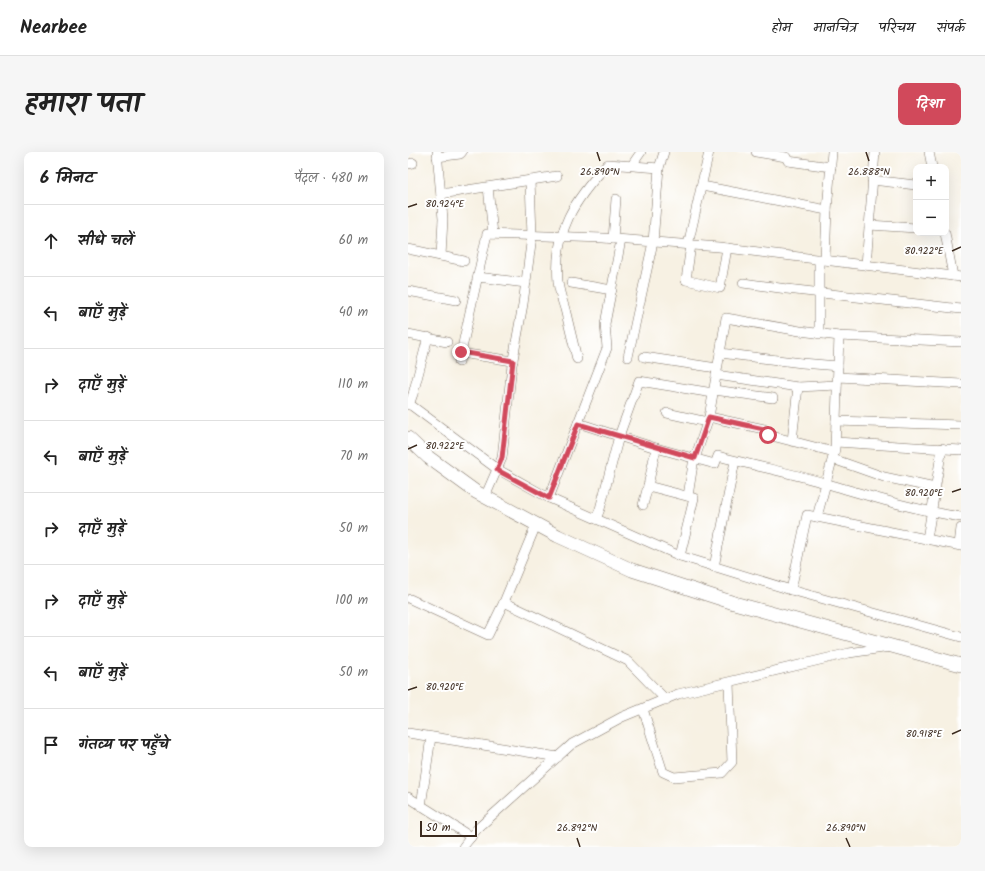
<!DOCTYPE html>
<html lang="hi">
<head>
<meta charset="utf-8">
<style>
  body { margin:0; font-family:Kalam,"Playpen Sans Deva",sans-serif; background:#f6f6f6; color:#222 }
  .controls { position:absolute; right:12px; top:12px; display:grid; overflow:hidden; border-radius:8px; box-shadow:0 4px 16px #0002 }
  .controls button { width:36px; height:36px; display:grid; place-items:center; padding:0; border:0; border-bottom:1px solid #e0e0e0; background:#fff; color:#222; font:20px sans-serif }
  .scale { position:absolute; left:12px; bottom:10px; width:57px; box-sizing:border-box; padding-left:4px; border:2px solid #3b2a1e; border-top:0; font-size:11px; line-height:14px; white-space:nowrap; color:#3b2a1e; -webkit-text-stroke:3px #fff; paint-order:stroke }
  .stop { position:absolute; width:12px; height:12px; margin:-9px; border:3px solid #d1495b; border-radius:50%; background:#fff }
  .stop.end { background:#d1495b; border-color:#fff; box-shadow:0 1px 4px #0008 }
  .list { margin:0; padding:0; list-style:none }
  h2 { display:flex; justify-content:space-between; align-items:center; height:52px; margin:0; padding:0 16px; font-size:17px }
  h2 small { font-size:13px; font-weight:400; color:#767676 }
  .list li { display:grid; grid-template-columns:26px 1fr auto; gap:12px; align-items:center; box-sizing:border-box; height:72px; padding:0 16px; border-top:1px solid #e0e0e0 }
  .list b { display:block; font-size:15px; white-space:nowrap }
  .list em { font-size:13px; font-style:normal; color:#767676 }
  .icon { flex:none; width:22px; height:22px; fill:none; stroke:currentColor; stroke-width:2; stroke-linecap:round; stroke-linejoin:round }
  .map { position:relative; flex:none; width:553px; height:695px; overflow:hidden; border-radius:8px }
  header { display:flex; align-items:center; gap:24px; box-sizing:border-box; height:56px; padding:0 20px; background:#fff; border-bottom:1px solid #e0e0e0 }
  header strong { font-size:19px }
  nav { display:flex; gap:22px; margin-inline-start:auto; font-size:14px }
  .intro { display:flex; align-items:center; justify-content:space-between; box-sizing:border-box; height:96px; padding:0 24px }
  h1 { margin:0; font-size:28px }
  .button { padding:10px 18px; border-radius:8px; background:#d1495b; color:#fff; font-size:14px; font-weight:700 }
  main { display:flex; gap:24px; padding:0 24px }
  aside { flex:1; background:#fff; border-radius:8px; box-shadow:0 4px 16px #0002 }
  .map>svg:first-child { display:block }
</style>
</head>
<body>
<header>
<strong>Nearbee</strong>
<nav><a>होम</a><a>मानचित्र</a><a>परिचय</a><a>संपर्क</a></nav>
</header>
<div class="intro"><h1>हमारा पता</h1><a class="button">दिशा</a></div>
<main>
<aside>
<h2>6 मिनट<small>पैदल · 480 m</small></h2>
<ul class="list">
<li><svg class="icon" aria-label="ahead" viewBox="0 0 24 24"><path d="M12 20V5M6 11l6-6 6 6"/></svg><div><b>सीधे चलें</b></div><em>60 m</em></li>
<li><svg class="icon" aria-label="left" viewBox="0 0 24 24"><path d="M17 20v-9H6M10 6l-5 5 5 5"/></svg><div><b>बाएँ मुड़ें</b></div><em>40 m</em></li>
<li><svg class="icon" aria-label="right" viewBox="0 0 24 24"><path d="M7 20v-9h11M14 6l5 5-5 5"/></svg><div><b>दाएँ मुड़ें</b></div><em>110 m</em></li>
<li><svg class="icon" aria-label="left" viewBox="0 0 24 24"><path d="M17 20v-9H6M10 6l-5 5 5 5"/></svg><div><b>बाएँ मुड़ें</b></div><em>70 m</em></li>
<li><svg class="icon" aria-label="right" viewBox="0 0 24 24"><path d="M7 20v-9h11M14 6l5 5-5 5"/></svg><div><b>दाएँ मुड़ें</b></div><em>50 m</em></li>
<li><svg class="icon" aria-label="right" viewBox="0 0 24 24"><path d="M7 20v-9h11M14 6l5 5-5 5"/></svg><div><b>दाएँ मुड़ें</b></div><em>100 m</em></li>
<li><svg class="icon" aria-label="left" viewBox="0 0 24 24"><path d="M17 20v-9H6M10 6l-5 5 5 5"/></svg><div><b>बाएँ मुड़ें</b></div><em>50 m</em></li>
<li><svg class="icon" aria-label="arrive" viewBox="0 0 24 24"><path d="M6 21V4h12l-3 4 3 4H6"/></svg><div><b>गंतव्य पर पहुँचे</b></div></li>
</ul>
</aside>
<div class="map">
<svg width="553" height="695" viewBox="0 0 553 695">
  <rect width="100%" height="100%" fill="#fff"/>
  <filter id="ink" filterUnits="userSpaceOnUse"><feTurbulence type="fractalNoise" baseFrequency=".025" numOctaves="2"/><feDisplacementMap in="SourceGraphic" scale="8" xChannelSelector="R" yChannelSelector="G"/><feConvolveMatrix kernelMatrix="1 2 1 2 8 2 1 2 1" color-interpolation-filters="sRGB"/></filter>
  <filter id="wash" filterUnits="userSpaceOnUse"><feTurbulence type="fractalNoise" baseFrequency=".012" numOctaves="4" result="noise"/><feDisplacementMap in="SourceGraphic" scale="16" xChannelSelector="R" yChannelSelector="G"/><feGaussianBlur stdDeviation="0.9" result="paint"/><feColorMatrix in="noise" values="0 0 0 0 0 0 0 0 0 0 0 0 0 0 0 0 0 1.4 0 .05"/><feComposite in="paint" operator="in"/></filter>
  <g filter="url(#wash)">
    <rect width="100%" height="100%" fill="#f7f1e3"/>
  </g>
  <g filter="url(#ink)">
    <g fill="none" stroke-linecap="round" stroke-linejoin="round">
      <g stroke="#7d7063" stroke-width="10">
        <g id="minor">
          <path d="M 29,0 L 35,67 L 33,104"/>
          <path d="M 348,0 L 378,5 L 380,9 L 423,15"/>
          <path d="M 521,0 L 524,15"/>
          <path d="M 29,5 L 52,2 L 54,0"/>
          <path d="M 0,12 L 5,11"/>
          <path d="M 224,13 L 233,0"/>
          <path d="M 464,28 L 508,33"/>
          <path d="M 294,34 L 419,58"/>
          <path d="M 80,35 L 85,82"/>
          <path d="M 33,42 L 149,24"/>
          <path d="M 461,73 L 508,76"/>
          <path d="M 537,81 L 545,124"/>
          <path d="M 205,87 L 208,47"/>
          <path d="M 280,93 L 301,0"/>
          <path d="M 283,93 L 278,128 L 312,136 L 319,96"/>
          <path d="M 0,97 L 56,109"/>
          <path d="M 417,108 L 419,58 L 424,0"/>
          <path d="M 458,113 L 467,0"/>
          <path d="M 70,125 L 118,131"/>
          <path d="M 163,131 L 204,138"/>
          <path d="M 335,131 L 379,137 L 553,157"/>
          <path d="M 0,139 L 48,148"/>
          <path d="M 0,182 L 39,190"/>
          <path d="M 411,182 L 411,107"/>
          <path d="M 53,201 L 105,209"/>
          <path d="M 312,201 L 318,166 L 392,179 L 431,184 L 553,190"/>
          <path d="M 220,205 L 245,90 L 251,16 L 256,0"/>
          <path d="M 236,205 L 309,216"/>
          <path d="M 169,207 C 165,191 161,174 157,157 C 154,148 151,139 150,130 C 146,78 166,48 200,12 L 251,16"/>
          <path d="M 51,210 L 79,82 L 195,86 L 311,95 L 553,125"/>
          <path d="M 308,223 L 390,235 L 429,233"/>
          <path d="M 430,225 L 553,232"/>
          <path d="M 306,238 L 365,246"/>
          <path d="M 0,251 L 89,317 L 141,346 L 272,404 L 383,438 L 553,485"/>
          <path d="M 1,253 L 5,242 L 20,185"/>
          <path d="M 259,261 L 299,270"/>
          <path d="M 301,265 L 356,277 L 360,283 L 426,300"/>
          <path d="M 428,269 L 553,273"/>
          <path d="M 170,271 L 248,296 L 307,312 L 310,304 C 346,314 383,321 420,332 C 465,345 506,358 553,365"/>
          <path d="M 384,289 L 390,235"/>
          <path d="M 428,290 L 553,298"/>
          <path d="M 425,307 L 476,325 L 527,336"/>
          <path d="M 240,334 L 286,346 L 272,404"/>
          <path d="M 280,344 L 285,312 L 301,265 L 312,201 L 394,211 L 430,214"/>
          <path d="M 77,345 L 94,306 L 104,213 L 115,152 L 124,84 L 122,28"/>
          <path d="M 141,346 L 199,196 L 197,172 L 213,88"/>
          <path d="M 235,353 L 240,334 L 248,296"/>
          <path d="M 409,365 L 427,297 L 431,184"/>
          <path d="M 188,367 L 192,357 L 211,284 L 231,229 L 305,241"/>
          <path d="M 128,373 L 96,450 L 220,509 L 258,548"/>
          <path d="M 519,387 L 534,296"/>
          <path d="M 551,393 L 553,376"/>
          <path d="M 306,415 L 327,309"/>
          <path d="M 383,438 L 399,363 L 553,394"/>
          <path d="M 2,447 L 80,483 L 96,450"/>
          <path d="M 235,557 L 255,620 L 266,625 L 314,621 L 324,610 L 321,531"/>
          <path d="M 0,581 L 150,605"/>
          <path d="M 0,645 L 63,685"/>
          <path d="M 13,654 L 23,585"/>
          <path d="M 55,695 L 69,677 L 164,592 L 214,565 L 270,542 L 441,501 L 482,495"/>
        </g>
      </g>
      <g stroke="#7d7063" stroke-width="14">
        <path id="secondary" d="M 0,286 L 20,305 L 68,340 L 150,384 L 224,418 L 326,451 L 553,513"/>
      </g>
      <use href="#minor" stroke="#fff" stroke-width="9"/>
      <use href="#secondary" stroke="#fff" stroke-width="13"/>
    </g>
  </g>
  <g fill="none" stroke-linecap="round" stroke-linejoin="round" filter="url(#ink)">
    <path stroke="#d1495b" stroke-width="5" d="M 53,200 L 105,209 L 94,306 L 89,318 L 141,346 L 170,272 L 287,306 L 301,265 L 356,277 L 360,283"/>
  </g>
  <path fill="none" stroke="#3b2a1e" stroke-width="1.5" d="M 189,0 L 192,9M 458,0 L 461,9M 0,55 L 9,52M 544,99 L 553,95M 0,297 L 9,293M 544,340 L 553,337M 0,538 L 9,535M 544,582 L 553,578M 169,686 L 172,695M 438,686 L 442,695"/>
  <g font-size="10" text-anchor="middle" fill="#3b2a1e" stroke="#fff" stroke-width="4" stroke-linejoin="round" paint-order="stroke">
    <text x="192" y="23">26.890°N</text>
    <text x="461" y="23">26.888°N</text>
    <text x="37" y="55">80.924°E</text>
    <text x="516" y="102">80.922°E</text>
    <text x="37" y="297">80.922°E</text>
    <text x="516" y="344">80.920°E</text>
    <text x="37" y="538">80.920°E</text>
    <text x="516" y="585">80.918°E</text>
    <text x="169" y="679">26.892°N</text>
    <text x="438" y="679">26.890°N</text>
  </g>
</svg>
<div class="controls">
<button>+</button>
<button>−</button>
</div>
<div class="scale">50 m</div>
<div class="stop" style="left:360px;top:283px"></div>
<div class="stop end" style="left:53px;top:200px"></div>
</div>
</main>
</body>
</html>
